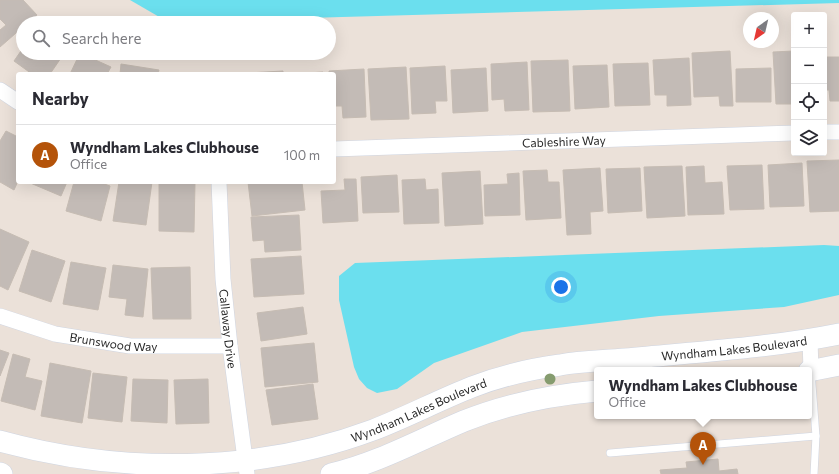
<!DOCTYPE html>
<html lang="en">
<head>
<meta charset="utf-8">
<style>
  body { margin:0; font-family:Commissioner,sans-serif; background:#f7f7f7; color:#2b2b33 }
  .controls { position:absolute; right:12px; top:12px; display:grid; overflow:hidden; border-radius:4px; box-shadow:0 4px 16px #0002 }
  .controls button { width:36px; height:36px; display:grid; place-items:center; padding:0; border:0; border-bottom:1px solid #e1e1e2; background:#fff; color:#2b2b33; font:20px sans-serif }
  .compass { position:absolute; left:743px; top:12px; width:36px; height:36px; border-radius:50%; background:#fff; box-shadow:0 4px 16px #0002; rotate:214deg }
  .you { position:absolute; left:561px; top:287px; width:14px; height:14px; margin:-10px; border:3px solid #fff; border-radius:50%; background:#1a73e8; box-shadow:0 0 0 6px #1a73e833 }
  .badge { display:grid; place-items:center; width:26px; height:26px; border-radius:50%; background:#b45309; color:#fff; font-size:13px; font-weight:700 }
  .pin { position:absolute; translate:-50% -33px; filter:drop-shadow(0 1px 2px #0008) }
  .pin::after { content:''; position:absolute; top:21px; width:14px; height:12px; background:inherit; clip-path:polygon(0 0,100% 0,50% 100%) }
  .popup { position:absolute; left:594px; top:367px; width:218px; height:52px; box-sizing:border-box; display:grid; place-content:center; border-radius:4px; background:#fff; filter:drop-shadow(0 1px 3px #0005); font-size:13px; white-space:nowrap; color:#7c7c81 }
  .popup b { font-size:15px; color:#2b2b33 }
  .popup::after { content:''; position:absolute; left:50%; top:100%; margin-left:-8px; border:8px solid transparent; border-top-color:#fff }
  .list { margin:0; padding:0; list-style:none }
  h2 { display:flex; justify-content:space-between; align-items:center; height:52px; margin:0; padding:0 16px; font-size:17px }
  h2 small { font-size:13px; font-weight:400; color:#7c7c81 }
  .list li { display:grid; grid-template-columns:26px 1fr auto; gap:12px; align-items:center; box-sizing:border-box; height:60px; padding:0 16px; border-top:1px solid #e1e1e2 }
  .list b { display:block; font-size:15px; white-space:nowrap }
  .list p { margin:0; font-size:13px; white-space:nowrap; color:#7c7c81 }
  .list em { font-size:13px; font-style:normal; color:#7c7c81 }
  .icon { flex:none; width:22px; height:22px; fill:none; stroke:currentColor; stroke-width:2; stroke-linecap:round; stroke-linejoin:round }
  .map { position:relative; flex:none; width:839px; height:474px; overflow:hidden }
  .search { position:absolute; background:#fff; box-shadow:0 4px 16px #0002; left:16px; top:16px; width:320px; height:44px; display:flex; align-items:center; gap:10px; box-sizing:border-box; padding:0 14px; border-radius:22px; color:#7c7c81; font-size:15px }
  .panel { position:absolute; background:#fff; box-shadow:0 4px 16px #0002; left:16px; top:72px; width:320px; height:112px; border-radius:4px }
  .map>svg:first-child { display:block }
</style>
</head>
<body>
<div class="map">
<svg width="839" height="474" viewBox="0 0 839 474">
  <rect width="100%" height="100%" fill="#ebe1d9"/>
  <g fill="#6bdfee">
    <path d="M 130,0 L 839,0 L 839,3 L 168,22 Z"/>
    <path d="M 824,245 L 839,246 L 839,295 L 784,307 L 659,316 L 522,332 L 434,363 L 397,389 L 377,393 L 367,388 L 359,379 L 354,367 L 339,300 L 339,276 L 355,263 Z"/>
  </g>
  <g fill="#c3bbb6" stroke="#c6bcb3">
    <path d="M 0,0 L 23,0 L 37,15 L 27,23 L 23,23 L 23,27 L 0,47 L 0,30 L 6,25 L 0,19 Z"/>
    <path d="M 23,48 L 23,53 L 61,53 L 63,55 L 50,74 L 32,74 L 14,61 Z"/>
    <path d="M 730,51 L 733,106 L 720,106 L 719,96 L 694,97 L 692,53 Z"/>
    <path d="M 794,51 L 794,104 L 776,104 L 773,52 Z"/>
    <path d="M 80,53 L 111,67 L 107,74 L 70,74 Z"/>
    <path d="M 824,57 L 839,57 L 839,101 L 830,101 L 829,90 L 824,90 Z"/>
    <path d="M 689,58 L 691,105 L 667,106 L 667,95 L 655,95 L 653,60 Z"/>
    <path d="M 568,60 L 570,111 L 533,112 L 531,61 Z"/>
    <path d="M 527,62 L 529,110 L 505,111 L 504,99 L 492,100 L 491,64 Z"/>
    <path d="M 648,63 L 650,105 L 615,106 L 613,64 Z"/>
    <path d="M 121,64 L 159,70 L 158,74 L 120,74 Z"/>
    <path d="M 607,65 L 609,107 L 575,109 L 573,66 Z"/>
    <path d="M 445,66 L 447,101 L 435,101 L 436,113 L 412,114 L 410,68 Z"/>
    <path d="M 406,67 L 409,119 L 371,120 L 368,69 Z"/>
    <path d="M 486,68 L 488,111 L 453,113 L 451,70 Z"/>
    <path d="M 771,68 L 771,102 L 736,102 L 736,69 Z"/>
    <path d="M 364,69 L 366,117 L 343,118 L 342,106 L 334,106 L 334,74 L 329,74 L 329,71 Z"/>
    <path d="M 283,71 L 283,74 L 248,74 L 248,73 Z"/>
    <path d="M 323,72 L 324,74 L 290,74 Z"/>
    <path d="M 6,131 L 18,137 L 18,181 L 14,190 L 0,182 L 0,141 Z"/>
    <path d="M 839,160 L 839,211 L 810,212 L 807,161 Z"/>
    <path d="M 802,163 L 804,206 L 770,207 L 768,165 Z"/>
    <path d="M 762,165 L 764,209 L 730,210 L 727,166 Z"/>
    <path d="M 682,166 L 685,216 L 647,218 L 644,167 Z"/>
    <path d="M 704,166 L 705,183 L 722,182 L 724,214 L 688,215 L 686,167 Z"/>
    <path d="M 600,168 L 603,211 L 590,212 L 591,234 L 567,235 L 563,170 Z"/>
    <path d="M 640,168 L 642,211 L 608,213 L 606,169 Z"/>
    <path d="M 547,170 L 548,182 L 559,182 L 561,218 L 526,220 L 523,171 Z"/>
    <path d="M 480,171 L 483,224 L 445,226 L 442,173 Z"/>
    <path d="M 519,173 L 520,215 L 485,216 L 484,185 L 508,184 L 507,174 Z"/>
    <path d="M 397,175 L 399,212 L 363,213 L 361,177 Z"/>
    <path d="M 344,179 L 356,179 L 358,221 L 323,223 L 321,191 L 345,190 Z"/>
    <path d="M 425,179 L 426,190 L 438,189 L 439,223 L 404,224 L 402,180 Z"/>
    <path d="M 28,182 L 67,182 L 61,196 Z"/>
    <path d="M 74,182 L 99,182 L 110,186 L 101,221 L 66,211 Z"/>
    <path d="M 119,182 L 152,182 L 146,225 L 113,221 Z"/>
    <path d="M 159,182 L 195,182 L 194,232 L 159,231 Z"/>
    <path d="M 248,182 L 302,182 L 305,210 L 252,216 Z"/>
    <path d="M 299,215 L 301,250 L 265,252 L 264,240 L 253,241 L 251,217 Z"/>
    <path d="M 0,229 L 29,242 L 8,290 L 0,286 Z"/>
    <path d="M 32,250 L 65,261 L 51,302 L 19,291 Z"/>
    <path d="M 301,256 L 304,294 L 254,297 L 251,259 Z"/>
    <path d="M 71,262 L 106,268 L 98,310 L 63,304 Z"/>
    <path d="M 113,265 L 148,269 L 143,317 L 125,315 L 127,299 L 109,297 Z"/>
    <path d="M 190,267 L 191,319 L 153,319 L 151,268 Z"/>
    <path d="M 303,307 L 307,334 L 261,341 L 257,313 Z"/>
    <path d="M 314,343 L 318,382 L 265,387 L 261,348 Z"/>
    <path d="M 0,350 L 9,353 L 0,376 Z"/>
    <path d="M 13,354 L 30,359 L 25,377 L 42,381 L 35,410 L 1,401 Z"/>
    <path d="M 50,363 L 91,371 L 82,423 L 41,416 Z"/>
    <path d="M 93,373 L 127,377 L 122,422 L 88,418 Z"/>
    <path d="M 133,379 L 168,380 L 167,423 L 131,421 Z"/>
    <path d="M 208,379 L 209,423 L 176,424 L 174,380 Z"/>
    <path d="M 313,384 L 318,419 L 272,425 L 266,390 Z"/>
    <path d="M 718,459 L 719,471 L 737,469 L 738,474 L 661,474 L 660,470 L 687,468 L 686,462 Z"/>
  </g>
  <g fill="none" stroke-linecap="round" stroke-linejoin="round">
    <g stroke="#cfd5e1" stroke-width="8">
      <g id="lane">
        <path d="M 811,372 L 816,436 L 814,474"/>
        <path d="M 610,453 L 816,436"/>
      </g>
    </g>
    <g stroke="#cfd5e1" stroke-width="16">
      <g id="street">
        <path d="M 0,90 L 18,102"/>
        <path d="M 824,132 L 839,132"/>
        <path id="s1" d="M 334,149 L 794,133"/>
        <path id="s2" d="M 219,182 L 223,279 L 230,346 L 247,474"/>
        <path id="s3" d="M 0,316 L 55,334 L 130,346 L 230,346"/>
        <path d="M 810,340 L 811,370"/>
      </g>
    </g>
    <g stroke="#cfd5e1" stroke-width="22">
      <g id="secondary">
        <path d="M 809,371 L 839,365"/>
        <path id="s4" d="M 0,441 C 120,474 255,474 373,430 C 407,417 439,400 472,387 C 500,376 531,369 560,365 C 581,361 603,361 625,359 C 696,352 769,348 839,334"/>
        <path d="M 0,473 L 2,474"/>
        <path d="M 331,474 C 378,463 419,440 464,421 C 506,404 552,395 597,391"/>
      </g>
    </g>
    <use href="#lane" stroke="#fff" stroke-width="7"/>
    <use href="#street" stroke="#fff" stroke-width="15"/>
    <use href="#secondary" stroke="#fff" stroke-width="21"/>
  </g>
  <circle fill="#869c6f" cx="550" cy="379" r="5.5"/>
  <g text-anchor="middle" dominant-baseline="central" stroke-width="3" stroke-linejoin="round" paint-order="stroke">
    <g font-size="12" fill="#282828" stroke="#fff">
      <text stroke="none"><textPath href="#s1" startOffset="230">Cableshire Way</textPath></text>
      <text stroke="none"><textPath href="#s2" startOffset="147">Callaway Drive</textPath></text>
      <text stroke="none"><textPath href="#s3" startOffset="117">Brunswood Way</textPath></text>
      <text stroke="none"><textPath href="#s4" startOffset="753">Wyndham Lakes Boulevard</textPath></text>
      <text stroke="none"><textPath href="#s4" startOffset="429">Wyndham Lakes Boulevard</textPath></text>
    </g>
  </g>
</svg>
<div class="controls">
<button>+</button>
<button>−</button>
<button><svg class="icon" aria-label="locate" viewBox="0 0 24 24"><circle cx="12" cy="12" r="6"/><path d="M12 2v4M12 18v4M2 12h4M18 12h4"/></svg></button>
<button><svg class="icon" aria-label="layers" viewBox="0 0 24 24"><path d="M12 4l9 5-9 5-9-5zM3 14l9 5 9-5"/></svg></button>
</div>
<svg class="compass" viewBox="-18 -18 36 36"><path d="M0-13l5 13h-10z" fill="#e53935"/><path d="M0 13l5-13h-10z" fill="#7c7c81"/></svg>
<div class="you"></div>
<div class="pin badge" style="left:703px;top:465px">A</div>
<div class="popup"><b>Wyndham Lakes Clubhouse</b>Office</div>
<div class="search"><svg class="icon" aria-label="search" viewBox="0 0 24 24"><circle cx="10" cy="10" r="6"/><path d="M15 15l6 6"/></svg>Search here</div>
<section class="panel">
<h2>Nearby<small></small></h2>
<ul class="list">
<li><span class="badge">A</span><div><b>Wyndham Lakes Clubhouse</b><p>Office</p></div><em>100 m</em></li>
</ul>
</section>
</div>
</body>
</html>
